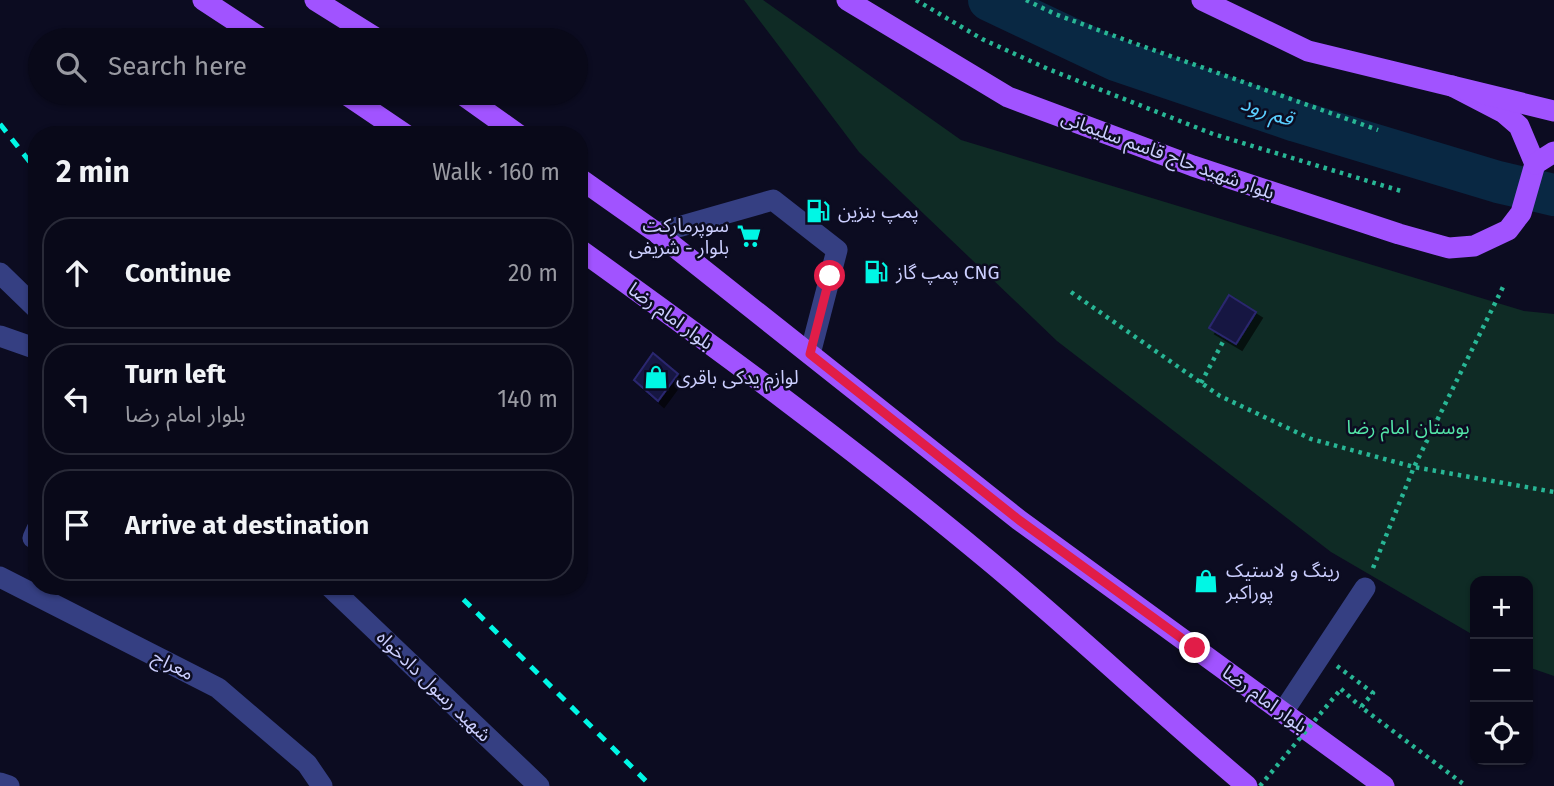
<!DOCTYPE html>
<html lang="en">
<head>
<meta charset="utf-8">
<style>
  body { margin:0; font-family:"Fira Sans","Noto Sans Arabic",sans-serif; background:#171726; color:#f1f3f6 }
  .controls { position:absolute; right:21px; bottom:21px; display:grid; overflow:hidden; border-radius:14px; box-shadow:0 2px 5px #0004 }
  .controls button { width:63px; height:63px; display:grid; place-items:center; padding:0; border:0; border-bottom:2px solid #292a38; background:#090919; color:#f1f3f6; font:35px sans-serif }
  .stop { position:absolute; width:21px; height:21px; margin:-16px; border:5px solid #e11d48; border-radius:50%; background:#fff }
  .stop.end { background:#e11d48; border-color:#fff; box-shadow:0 2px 7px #0008 }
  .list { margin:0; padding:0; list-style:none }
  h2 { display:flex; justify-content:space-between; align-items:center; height:91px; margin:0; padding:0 28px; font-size:30px }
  h2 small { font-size:23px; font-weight:400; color:#999aa2 }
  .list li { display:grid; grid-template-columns:46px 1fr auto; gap:21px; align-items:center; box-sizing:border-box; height:112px; margin:0 14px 14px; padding:0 14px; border:2px solid #292a38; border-radius:28px }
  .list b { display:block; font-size:26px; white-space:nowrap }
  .list p { margin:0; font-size:23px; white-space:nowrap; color:#999aa2 }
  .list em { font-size:23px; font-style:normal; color:#999aa2 }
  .icon { flex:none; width:38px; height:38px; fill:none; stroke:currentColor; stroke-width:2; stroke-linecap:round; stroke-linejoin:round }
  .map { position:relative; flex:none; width:1554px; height:786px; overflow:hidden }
  .search { position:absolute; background:#090919; box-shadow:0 2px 5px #0004; left:28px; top:28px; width:560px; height:77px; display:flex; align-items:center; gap:18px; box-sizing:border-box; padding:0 24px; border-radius:38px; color:#999aa2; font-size:26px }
  .panel { position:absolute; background:#090919; box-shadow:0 2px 5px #0004; left:28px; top:126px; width:560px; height:469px; border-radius:28px }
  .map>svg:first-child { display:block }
</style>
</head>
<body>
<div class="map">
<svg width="1554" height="786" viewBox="0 0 1554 786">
  <defs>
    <filter id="shadow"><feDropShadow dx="6" dy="6" stdDeviation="0" flood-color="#0009"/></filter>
  </defs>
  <rect width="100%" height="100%" fill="#0c0c21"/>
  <path fill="#0f2b25" d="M 744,0 L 763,0 L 961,140 L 1524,311 L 1554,314 L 1554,676 L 1528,667 L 1528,581 L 1475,581 L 1475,636 L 1331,552 L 1057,341 L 859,152 Z"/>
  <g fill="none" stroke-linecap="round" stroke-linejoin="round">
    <path stroke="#092843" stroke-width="42" d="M 989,0 L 1116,60 L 1296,121 L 1498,182 L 1554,195"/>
  </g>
  <g fill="#191742" stroke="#2a286f" stroke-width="2" filter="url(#shadow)">
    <path d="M 1229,295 L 1256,312 L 1236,344 L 1209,328 Z"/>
    <path d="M 653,353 L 678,374 L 658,401 L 634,380 Z"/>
  </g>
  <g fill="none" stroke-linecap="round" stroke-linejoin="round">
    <g stroke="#28b695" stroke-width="4.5" stroke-dasharray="3.5 5" stroke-linecap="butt">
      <path d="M 916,0 L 982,39 L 1048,69 L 1213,134 L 1401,191"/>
      <path d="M 1026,0 L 1055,14 L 1128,41 L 1378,130"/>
      <path d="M 1071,292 L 1220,396 L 1311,439 L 1414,467 L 1554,492"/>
      <path d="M 1201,383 L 1225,338"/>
      <path d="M 1373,568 L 1414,467 L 1503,287"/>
      <path d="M 1337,666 L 1373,693 L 1361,707 L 1466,786"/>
      <path d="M 1341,689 L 1361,707"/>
    </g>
    <g stroke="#353f82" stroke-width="21">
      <path d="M 657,233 L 773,200 L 837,250 L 810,354"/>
      <path d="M 0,273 L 37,309"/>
      <path d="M 0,336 L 37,349"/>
      <path d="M 33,538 L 37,529"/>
      <path d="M 0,577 L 218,688 L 307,764 L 322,786"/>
      <path d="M 329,586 L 539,786"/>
      <path d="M 1283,712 L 1365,588"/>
      <path d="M 0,783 L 9,786"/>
    </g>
    <g stroke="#a153ff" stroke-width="21">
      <path d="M 203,0 L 264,40"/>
      <path d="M 315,0 L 379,40"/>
      <path d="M 847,0 L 1008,97 L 1193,166 L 1399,234 L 1449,248 L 1474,246 L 1508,230 L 1521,213 L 1535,164 L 1519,126 L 1504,113 L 1452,86"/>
      <path d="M 1202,0 L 1308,51 L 1554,111"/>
      <path d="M 344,93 L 406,135"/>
      <path d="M 460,93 L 519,135"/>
      <path d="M 1535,164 L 1554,152"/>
      <path d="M 579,178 L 657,233 L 1019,520 L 1384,786"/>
      <path d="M 579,249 C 718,349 856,450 988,560 C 1076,633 1159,712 1247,786"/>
    </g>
    <g stroke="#00f7e5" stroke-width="5" stroke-dasharray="10 9" stroke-linecap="butt">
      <path d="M 0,124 L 37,171"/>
      <path d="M 450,586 L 651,786"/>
    </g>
    <path stroke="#28b695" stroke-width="4.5" stroke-dasharray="3.5 5" stroke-linecap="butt" d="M 1260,786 L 1341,689"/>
  </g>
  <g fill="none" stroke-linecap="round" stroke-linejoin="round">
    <path stroke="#e11d48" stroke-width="9" d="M 830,276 L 810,354 L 1019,520 L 1195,648"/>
  </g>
  <defs>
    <g id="fuel-bare" transform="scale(1.89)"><path d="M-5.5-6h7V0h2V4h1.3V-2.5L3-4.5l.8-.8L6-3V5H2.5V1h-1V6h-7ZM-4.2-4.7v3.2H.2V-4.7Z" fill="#00f7e5" stroke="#0c0c21" stroke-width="2.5" paint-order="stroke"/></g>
    <g id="supermarket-bare" transform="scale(1.89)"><path d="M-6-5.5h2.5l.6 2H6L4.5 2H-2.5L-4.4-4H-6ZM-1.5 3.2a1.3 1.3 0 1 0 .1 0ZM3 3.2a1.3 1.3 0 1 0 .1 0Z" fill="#00f7e5" stroke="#0c0c21" stroke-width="2.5" paint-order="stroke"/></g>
    <g id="shop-bare" transform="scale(1.89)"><path d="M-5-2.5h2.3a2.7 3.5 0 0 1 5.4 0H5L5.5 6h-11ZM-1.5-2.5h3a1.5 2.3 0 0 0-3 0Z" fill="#00f7e5" stroke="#0c0c21" stroke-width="2.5" paint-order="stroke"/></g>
  </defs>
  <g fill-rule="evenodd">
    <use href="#fuel-bare" x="818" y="211"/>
    <use href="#supermarket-bare" x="749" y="236"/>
    <use href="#fuel-bare" x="876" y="272"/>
    <use href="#shop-bare" x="656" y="377"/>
    <use href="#shop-bare" x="1206" y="581"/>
  </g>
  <g text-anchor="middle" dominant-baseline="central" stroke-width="5" stroke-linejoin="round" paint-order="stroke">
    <g font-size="19" fill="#cccfff" stroke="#0c0c21">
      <text transform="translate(1168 155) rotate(20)">بلوار شهید حاج قاسم سلیمانی</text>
      <text transform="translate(671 316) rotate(36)">بلوار امام رضا</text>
      <text transform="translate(173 665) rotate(27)">معراج</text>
      <text transform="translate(434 686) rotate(44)">شهید رسول دادخواه</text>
      <text transform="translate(1265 699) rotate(36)">بلوار امام رضا</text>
    </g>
    <g font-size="19" fill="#cccfff" stroke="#0c0c21" text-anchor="start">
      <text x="838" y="211">پمپ بنزین</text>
      <text x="729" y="225" text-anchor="end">سوپرمارکت<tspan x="729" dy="22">بلوار - شریفی</tspan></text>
      <text x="896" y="272">پمپ گاز CNG</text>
      <text x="676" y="377">لوازم یدکی باقری</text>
      <text x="1226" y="570">رینگ و لاستیک<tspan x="1226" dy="22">پوراکبر</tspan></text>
    </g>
    <g font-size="19" fill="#53e4a7" stroke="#0c0c21">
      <text x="1408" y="427">بوستان امام رضا</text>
    </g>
    <g font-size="21" font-style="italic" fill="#5acfff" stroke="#0c0c21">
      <text transform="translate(1267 111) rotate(19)">قم رود</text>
    </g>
  </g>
</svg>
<div class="controls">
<button>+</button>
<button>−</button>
<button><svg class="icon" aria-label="locate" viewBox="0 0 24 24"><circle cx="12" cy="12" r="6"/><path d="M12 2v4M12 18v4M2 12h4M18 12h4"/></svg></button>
</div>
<div class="stop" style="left:830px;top:276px"></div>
<div class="stop end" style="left:1195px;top:648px"></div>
<div class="search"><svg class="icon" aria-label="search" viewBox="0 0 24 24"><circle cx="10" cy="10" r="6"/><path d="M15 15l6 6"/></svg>Search here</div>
<section class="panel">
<h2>2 min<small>Walk · 160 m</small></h2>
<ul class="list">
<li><svg class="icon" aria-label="ahead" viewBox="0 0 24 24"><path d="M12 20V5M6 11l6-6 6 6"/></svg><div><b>Continue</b></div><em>20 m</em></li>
<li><svg class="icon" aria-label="left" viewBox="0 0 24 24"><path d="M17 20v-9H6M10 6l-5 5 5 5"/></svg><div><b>Turn left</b><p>بلوار امام رضا</p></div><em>140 m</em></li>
<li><svg class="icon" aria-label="arrive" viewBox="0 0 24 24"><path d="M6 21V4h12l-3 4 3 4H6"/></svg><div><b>Arrive at destination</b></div></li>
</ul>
</section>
</div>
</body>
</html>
